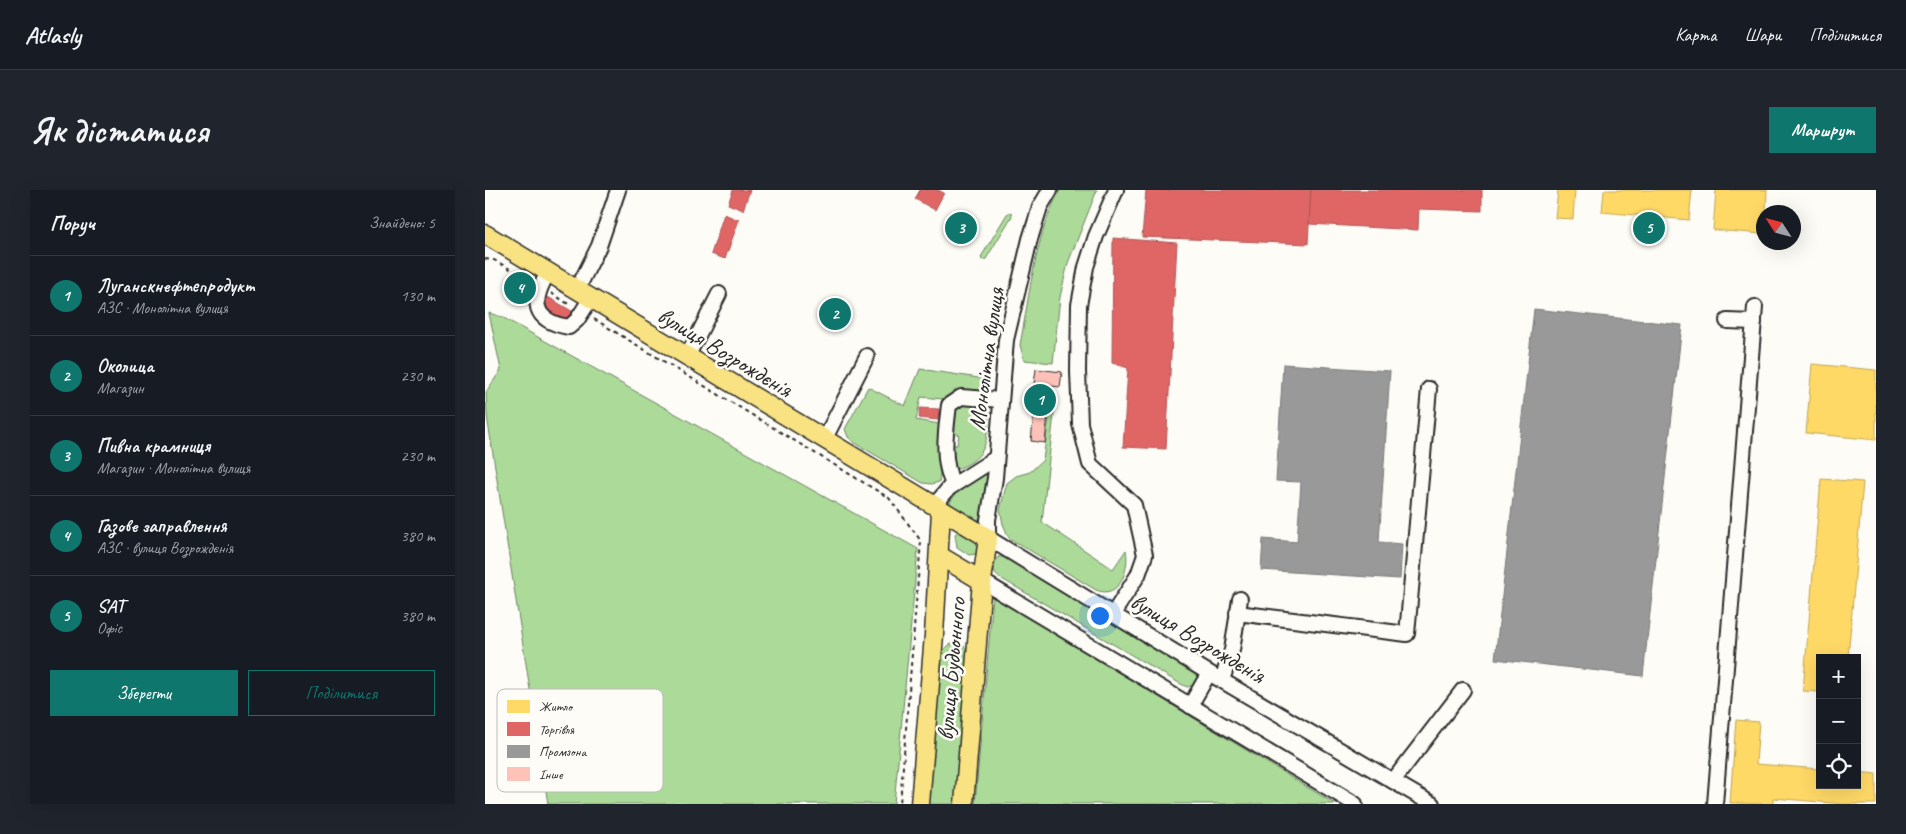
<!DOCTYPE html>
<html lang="uk">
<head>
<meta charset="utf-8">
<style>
  body { margin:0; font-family:Caveat,sans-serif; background:#20242c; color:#f1f3f6 }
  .controls { position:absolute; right:15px; bottom:15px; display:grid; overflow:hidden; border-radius:0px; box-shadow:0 5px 20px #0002 }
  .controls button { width:45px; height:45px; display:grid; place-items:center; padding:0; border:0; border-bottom:1px solid #363941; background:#171b24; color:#f1f3f6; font:25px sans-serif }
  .compass { position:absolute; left:1271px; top:15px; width:45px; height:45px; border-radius:50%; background:#171b24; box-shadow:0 5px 20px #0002; rotate:306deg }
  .you { position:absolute; left:614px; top:425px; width:18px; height:18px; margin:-12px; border:4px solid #fff; border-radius:50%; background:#1a73e8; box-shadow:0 0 0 8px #1a73e833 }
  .badge { display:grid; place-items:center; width:32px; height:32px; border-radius:50%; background:#0f766e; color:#fff; font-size:16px; font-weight:700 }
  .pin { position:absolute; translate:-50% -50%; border:2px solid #fff; box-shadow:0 1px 5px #0006 }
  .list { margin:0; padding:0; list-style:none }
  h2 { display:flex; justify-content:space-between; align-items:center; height:65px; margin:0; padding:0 20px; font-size:21px }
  h2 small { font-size:16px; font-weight:400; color:#9ea1a6 }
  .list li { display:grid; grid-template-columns:32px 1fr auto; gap:15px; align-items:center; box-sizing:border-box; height:80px; padding:0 20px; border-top:1px solid #363941 }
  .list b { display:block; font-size:19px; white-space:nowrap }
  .list p { margin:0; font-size:16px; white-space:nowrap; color:#9ea1a6 }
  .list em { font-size:16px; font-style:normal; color:#9ea1a6 }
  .actions { display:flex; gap:10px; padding:15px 20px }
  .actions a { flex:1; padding:11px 0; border:1px solid #0f766e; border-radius:0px; text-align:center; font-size:18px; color:#0f766e }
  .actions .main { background:#0f766e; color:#fff }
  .icon { flex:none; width:28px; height:28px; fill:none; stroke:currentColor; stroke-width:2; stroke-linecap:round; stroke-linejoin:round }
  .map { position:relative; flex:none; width:1391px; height:614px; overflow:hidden; border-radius:0px }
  header { display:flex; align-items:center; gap:30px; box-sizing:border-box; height:70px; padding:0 25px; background:#171b24; border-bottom:1px solid #363941 }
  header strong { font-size:24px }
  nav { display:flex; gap:28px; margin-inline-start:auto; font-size:18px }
  .intro { display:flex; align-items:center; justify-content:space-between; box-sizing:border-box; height:120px; padding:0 30px }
  h1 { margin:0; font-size:35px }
  .button { padding:12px 22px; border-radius:0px; background:#0f766e; color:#fff; font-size:18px; font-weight:700 }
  main { display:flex; gap:30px; padding:0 30px }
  aside { flex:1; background:#171b24; border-radius:0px; box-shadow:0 5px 20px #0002 }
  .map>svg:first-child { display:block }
</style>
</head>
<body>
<header>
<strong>Atlasly</strong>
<nav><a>Карта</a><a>Шари</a><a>Поділитися</a></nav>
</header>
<div class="intro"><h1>Як дістатися</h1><a class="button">Маршрут</a></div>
<main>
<aside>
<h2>Поруч<small>Знайдено: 5</small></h2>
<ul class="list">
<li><span class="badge">1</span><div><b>Луганскнефтепродукт</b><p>АЗС · Монолітна вулиця</p></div><em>130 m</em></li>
<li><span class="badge">2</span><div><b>Околица</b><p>Магазин</p></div><em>230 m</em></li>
<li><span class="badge">3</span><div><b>Пивна крамниця</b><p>Магазин · Монолітна вулиця</p></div><em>230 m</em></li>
<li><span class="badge">4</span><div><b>Газове заправлення</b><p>АЗС · вулиця Возрождєнія</p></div><em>380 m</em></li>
<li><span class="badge">5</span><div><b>SAT</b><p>Офіс</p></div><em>380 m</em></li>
</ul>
<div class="actions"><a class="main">Зберегти</a><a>Поділитися</a></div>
</aside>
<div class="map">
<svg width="1391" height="614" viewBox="0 0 1391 614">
  <rect width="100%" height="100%" fill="#fdfcf7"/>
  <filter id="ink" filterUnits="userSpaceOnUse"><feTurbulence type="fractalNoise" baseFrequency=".02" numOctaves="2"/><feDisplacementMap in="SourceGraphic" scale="10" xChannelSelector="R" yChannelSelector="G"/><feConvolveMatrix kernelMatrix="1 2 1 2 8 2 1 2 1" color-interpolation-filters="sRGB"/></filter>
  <g filter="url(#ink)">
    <g fill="#acda99" stroke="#6c8262">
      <path d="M 575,0 L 612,0 L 583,73 L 575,107 L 568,173 L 539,170 L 535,155 C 545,103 550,46 575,0 Z"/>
      <path d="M 526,22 L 527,26 L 501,69 L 497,70 L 496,67 L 522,24 Z"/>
      <path d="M 4,123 L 17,127 L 433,359 L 409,614 L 63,614 L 2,226 L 1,202 L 16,180 Z"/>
      <path d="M 435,179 L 500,189 L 503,199 L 499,201 L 480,200 L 458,209 L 436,207 L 431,230 L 454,234 L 455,286 L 454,292 L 447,294 L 438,293 L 370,253 L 363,247 L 360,239 L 383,197 L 420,216 Z"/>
      <path d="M 567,206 L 571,206 L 557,332 L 628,379 L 641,360 C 645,378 635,410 611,400 L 524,348 L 518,334 L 515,319 L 522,293 L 531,286 L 545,282 L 558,270 Z"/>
      <path d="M 478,213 L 498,214 L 504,222 C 501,253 504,265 473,279 L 470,279 L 468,255 L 472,255 L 474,245 L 467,242 L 469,220 Z"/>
      <path d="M 504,280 L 497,327 L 493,330 L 466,315 L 465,312 L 473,300 Z"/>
      <path d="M 474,341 L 492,350 L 495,356 L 491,364 L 484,365 L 472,357 L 470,344 Z"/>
      <path d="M 513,367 L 520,367 L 712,482 L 712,490 L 708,495 L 702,497 L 694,493 L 512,386 C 507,378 508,374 513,367 Z"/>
      <path d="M 508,406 L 850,614 L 490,614 Z"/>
      <path d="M 466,454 L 479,456 L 485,465 L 472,614 L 442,614 L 455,466 L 459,459 Z"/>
    </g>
    <g fill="#ffd966" stroke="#bfa554">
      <path d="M 1073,0 L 1090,0 L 1088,29 L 1070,28 Z"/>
      <path d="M 1119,0 L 1207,0 L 1204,30 L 1117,22 Z"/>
      <path d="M 1231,0 L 1282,0 L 1281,22 L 1278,22 L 1278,44 L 1228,40 Z"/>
      <path d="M 1327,174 L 1391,180 L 1391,250 L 1321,243 Z"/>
      <path d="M 1336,289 L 1378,292 L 1363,468 L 1335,468 L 1335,502 L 1318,501 Z"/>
      <path d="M 1251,530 L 1274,532 L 1271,574 L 1335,579 L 1335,595 L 1372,595 L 1372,582 L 1391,584 L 1391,614 L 1359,614 L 1288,608 L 1288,614 L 1245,613 Z"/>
    </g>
    <g fill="#e06666" stroke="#aa5454">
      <path d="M 248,0 L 265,0 L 258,20 L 243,14 Z"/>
      <path d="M 435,0 L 453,0 L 459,3 L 450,20 L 430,9 Z"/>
      <path d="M 661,0 L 826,0 L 823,54 L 657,47 Z"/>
      <path d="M 826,0 L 997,0 L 997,21 L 934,19 L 933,40 L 824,34 Z"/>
      <path d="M 239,24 L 254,30 L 240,69 L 226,64 Z"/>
      <path d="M 471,25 L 488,30 L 481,51 L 464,46 Z"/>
      <path d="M 628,48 L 692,53 L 681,259 L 638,257 L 643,178 L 627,173 Z"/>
      <path d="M 63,107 L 90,123 L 84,133 L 57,118 Z"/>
      <path d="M 549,203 L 563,205 L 561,216 L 548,215 Z"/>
      <path d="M 435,218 L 454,219 L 453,230 L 434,228 Z"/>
    </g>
    <g fill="#999" stroke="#787878">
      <path d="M 1049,119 L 1197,135 L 1158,486 L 1010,469 Z"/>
      <path d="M 798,174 L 905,181 L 894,352 L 917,354 L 915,389 L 776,380 L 778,349 L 812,352 L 816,292 L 791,291 Z"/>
    </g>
    <g fill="#fec2b9" stroke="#2b2b2b">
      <path d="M 551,179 L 577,182 L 575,197 L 549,194 Z"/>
      <path d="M 549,222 L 563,224 L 560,253 L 546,251 Z"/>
    </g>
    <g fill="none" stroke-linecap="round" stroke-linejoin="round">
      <g stroke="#2b2b2b" stroke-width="18">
        <g id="minor">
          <path d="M 565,0 L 555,17 L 545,49 L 521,150 L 510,288 L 503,330 L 503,348 L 724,483 L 947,614"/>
          <path d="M 63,83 C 46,111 47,131 84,137 L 92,130 L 106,108"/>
          <path d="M 92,100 L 114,56 L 133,0"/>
          <path d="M 1242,131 L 1269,132"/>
          <path d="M 202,167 L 234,104"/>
          <path d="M 339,250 L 382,166"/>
          <path d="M 468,294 C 456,270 461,240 464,215 L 476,207 L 516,210"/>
          <path d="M 449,316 L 464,298 L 511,268"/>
          <path d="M 497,391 L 870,614"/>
          <path d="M 752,423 L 922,444 L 944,199"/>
          <path d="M 628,424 L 653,385 L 660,365 L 649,315 L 605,274 L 595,234 L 593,181 L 594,115 L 601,77 L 611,46 L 631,0"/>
          <path d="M 737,490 L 747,460 L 755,409"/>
          <path d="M 705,516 L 724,483"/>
          <path d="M 908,591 L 978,500"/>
          <path d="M 1230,614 L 1270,117"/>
        </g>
      </g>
      <g stroke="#2b2b2b" stroke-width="21">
        <g id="major">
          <path d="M 0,44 L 503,348 L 497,391 L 479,614"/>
          <path d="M 455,366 L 497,391"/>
          <path d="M 435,614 L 449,445 L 456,321"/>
        </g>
      </g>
      <g stroke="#2b2b2b" stroke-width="2" stroke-dasharray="4 4" stroke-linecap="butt">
        <path d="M 0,69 L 9,70 L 45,90"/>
        <path d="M 66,103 L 85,115"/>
        <path d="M 109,129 L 404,308 L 436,351 L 415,614"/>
      </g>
      <use href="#minor" stroke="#fdfcf7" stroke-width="14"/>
      <use href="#major" stroke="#f8e281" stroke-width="18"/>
    </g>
  </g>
  <g text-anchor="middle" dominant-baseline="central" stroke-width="5" stroke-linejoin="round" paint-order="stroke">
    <g font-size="24" fill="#2b2b2b" stroke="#fdfcf7">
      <text transform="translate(240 162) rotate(31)">вулиця Возрождєнія</text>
      <text transform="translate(501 169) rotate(-82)">Монолітна вулиця</text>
      <text transform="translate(713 448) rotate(31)">вулиця Возрождєнія</text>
      <text transform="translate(466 479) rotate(-85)">вулиця Будьонного</text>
    </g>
  </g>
  <rect x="12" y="499" width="166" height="103" rx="8" fill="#fdfcf7" stroke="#bebdba" stroke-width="1"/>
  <rect x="22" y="510" width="23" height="13" fill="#ffd966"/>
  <rect x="22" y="532" width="23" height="14" fill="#e06666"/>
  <rect x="22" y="555" width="23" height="13" fill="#999"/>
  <rect x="22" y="577" width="23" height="14" fill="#fec2b9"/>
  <g font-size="14" fill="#2b2b2b">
    <text x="54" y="521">Житло</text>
    <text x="54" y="544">Торгівля</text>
    <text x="54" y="566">Промзона</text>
    <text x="54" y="589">Інше</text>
  </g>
</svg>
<div class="controls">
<button>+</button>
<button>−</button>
<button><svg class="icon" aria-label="locate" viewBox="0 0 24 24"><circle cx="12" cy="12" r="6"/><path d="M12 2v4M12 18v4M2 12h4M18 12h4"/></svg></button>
</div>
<svg class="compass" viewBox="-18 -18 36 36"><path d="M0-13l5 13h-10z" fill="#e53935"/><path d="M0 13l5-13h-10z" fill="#9ea1a6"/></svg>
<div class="you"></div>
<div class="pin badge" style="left:555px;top:210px">1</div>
<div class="pin badge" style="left:350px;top:124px">2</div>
<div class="pin badge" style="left:476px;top:38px">3</div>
<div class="pin badge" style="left:35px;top:98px">4</div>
<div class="pin badge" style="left:1164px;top:38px">5</div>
</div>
</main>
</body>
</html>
